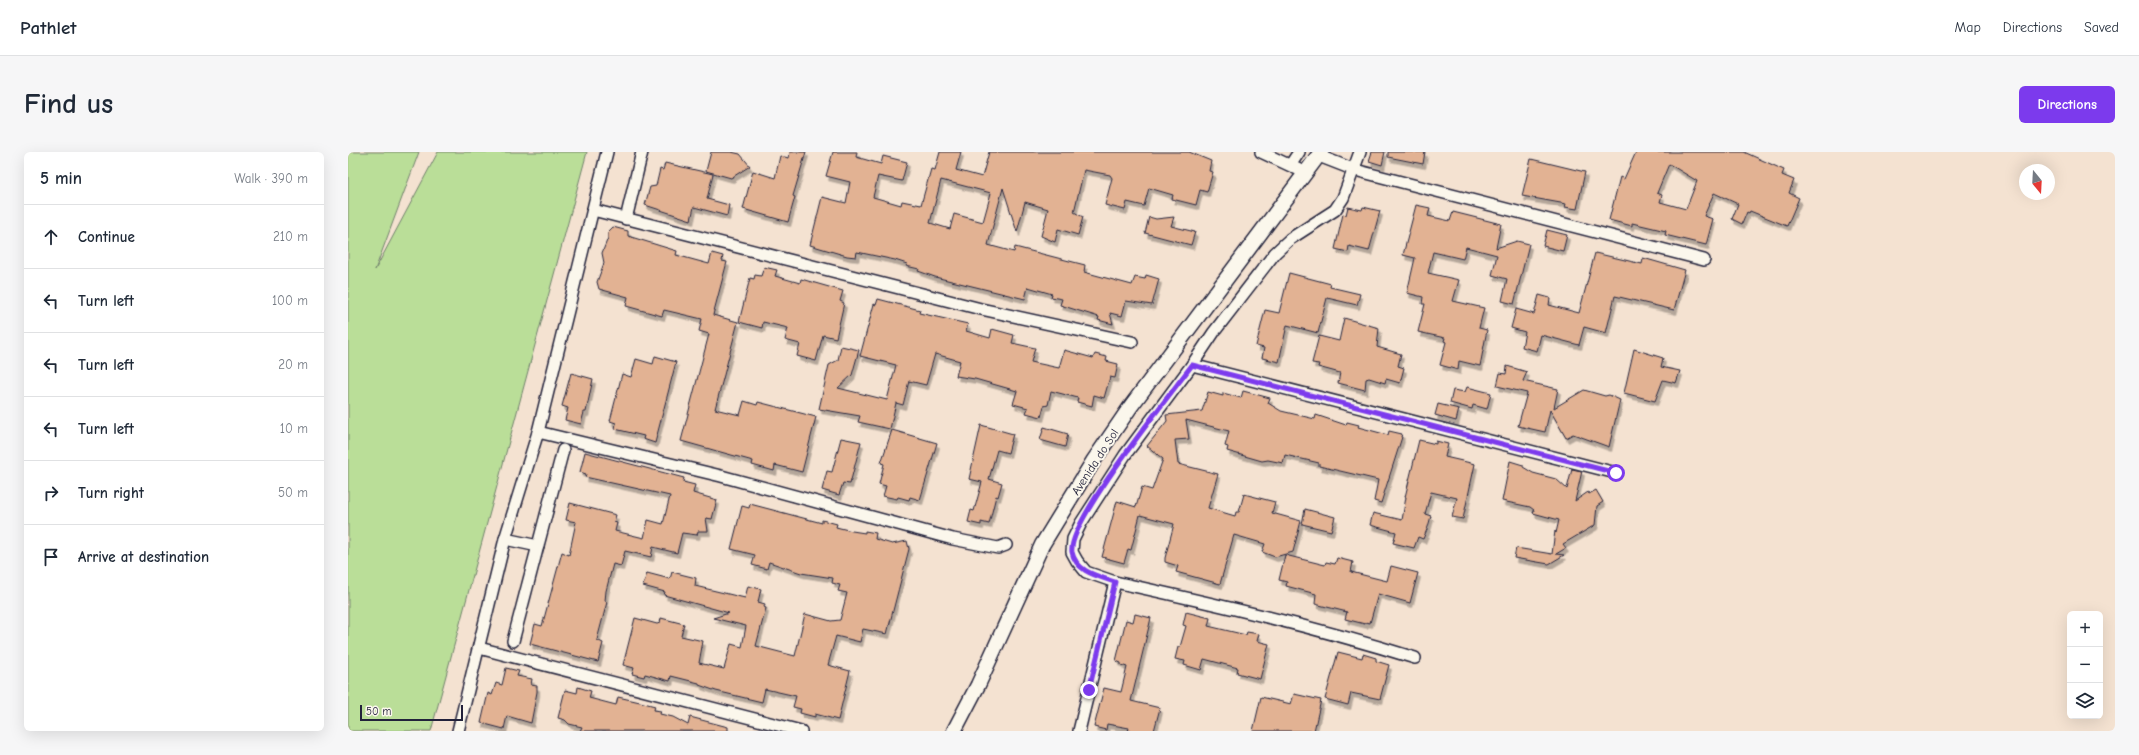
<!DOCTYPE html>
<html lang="en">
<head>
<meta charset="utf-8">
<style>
  body { margin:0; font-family:"Comic Neue",sans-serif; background:#f6f6f7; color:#1f2937 }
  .controls { position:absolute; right:12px; bottom:12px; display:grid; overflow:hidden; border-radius:6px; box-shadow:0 4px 16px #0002 }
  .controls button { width:36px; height:36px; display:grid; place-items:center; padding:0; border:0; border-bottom:1px solid #e0e1e3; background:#fff; color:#1f2937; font:20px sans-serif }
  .compass { position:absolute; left:1671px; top:12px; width:36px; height:36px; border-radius:50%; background:#fff; box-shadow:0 4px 16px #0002; rotate:162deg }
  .scale { position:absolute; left:12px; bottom:10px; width:103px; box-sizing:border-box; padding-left:4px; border:2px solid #22223b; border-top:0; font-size:11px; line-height:14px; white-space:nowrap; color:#22223b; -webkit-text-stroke:3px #fbf7ec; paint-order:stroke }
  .stop { position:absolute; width:12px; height:12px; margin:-9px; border:3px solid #7c3aed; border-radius:50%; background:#fff }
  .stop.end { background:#7c3aed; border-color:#fff; box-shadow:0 1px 4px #0008 }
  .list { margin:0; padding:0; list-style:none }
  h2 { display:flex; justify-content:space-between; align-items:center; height:52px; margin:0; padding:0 16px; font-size:17px }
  h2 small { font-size:13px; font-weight:400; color:#747a83 }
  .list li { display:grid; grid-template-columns:26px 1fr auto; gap:12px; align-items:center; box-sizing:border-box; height:64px; padding:0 16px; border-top:1px solid #e0e1e3 }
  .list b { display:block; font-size:15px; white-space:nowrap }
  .list em { font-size:13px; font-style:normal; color:#747a83 }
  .icon { flex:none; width:22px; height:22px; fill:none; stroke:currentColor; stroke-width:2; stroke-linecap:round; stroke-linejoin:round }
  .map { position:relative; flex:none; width:1767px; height:579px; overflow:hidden; border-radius:6px }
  header { display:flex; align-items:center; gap:24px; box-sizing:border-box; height:56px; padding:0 20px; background:#fff; border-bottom:1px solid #e0e1e3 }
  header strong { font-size:19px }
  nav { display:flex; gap:22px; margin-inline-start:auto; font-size:14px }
  .intro { display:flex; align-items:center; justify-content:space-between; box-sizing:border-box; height:96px; padding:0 24px }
  h1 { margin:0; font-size:28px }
  .button { padding:10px 18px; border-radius:6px; background:#7c3aed; color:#fff; font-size:14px; font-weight:700 }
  main { display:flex; gap:24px; padding:0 24px }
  aside { flex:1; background:#fff; border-radius:6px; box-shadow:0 4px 16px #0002 }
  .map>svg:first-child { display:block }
</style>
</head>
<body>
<header>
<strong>Pathlet</strong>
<nav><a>Map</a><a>Directions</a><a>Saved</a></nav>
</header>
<div class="intro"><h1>Find us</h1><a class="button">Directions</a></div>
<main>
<aside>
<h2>5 min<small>Walk · 390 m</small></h2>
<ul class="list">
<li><svg class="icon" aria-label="ahead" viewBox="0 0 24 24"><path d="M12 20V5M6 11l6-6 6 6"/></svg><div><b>Continue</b></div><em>210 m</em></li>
<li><svg class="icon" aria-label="left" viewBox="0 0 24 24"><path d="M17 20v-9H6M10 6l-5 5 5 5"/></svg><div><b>Turn left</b></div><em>100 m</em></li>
<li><svg class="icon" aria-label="left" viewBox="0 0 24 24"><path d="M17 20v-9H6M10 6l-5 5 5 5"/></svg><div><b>Turn left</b></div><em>20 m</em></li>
<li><svg class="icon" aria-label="left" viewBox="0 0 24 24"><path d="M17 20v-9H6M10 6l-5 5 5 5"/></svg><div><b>Turn left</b></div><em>10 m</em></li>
<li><svg class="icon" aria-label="right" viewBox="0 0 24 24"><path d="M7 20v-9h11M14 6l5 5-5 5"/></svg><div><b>Turn right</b></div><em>50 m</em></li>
<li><svg class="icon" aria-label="arrive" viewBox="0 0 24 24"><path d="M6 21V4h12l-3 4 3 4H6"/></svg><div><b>Arrive at destination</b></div></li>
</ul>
</aside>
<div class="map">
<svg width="1767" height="579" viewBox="0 0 1767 579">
  <defs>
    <filter id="shadow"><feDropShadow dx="2.5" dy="4.5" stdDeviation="0" flood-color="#0004"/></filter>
  </defs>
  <rect width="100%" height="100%" fill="#f4e2d1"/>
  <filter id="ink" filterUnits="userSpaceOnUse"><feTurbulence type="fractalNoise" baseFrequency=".025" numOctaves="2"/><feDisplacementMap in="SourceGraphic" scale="8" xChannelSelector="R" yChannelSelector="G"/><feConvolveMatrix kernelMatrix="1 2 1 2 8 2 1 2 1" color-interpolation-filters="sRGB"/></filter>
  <g filter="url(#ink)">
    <path fill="#bade98" stroke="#6e806a" d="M 0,0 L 71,0 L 27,118 L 90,0 L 239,0 L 83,579 L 0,579 Z"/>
    <g fill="#e2b293" stroke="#22223b" fill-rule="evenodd" filter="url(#shadow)">
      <path d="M 363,0 L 383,0 L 392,2 L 402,14 L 383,26 L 358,19 Z"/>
      <path d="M 442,0 L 458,0 L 445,44 L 447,45 L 440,70 L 395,57 L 405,19 L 427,26 L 432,4 L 441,6 Z"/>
      <path d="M 485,0 L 509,0 L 508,5 L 533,12 L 535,4 L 559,10 L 554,29 L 530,24 L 525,45 L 553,53 L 554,49 L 573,53 L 583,17 L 587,18 L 592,0 L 613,0 L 608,18 L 634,25 L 641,0 L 841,0 L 863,9 L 861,19 L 865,20 L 859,40 L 852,38 L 848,53 L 824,47 L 825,43 L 801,36 L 796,54 L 779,50 L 777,58 L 757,53 L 764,26 L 762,23 L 736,18 L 726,60 L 735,65 L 730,83 L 710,77 L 707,90 L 693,84 L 700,57 L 677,50 L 669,80 L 655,36 L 640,93 L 666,100 L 667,95 L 737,113 L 736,120 L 784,133 L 787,125 L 797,127 L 798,123 L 811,127 L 804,153 L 778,149 L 774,164 L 762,161 L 765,172 L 750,168 L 751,165 L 712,153 L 714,147 L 703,145 L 704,142 L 680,135 L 677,147 L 587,125 L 570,119 L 571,117 L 558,114 L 559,112 L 547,108 L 509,100 L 508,105 L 499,104 L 462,93 L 474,45 L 498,51 L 502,30 L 478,24 ZM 593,28 L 643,41 L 635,70 L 606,62 L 602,77 L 582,71 Z"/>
      <path d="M 1024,0 L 1037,0 L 1034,13 L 1021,9 Z"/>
      <path d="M 1040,0 L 1077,0 L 1075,12 L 1040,5 Z"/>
      <path d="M 1288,0 L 1396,0 L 1436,18 L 1434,23 L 1446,28 L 1441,41 L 1451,46 L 1439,74 L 1402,59 L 1401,61 L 1399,60 L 1394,72 L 1384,67 L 1390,52 L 1366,41 L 1356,64 L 1365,67 L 1358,93 L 1317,83 L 1318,79 L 1284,71 L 1284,74 L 1261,68 L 1272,25 L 1276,27 ZM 1321,12 L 1349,29 L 1338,57 L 1312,50 L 1314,43 L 1309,41 Z"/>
      <path d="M 1183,7 L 1237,20 L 1229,57 L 1217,55 L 1218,52 L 1174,44 Z"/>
      <path d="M 317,11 L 365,22 L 359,47 L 381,53 L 379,64 L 346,55 L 343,68 L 297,53 L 302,35 L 308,34 L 312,17 L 315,18 Z"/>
      <path d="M 1068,53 L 1082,56 L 1080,64 L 1102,69 L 1105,60 L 1153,72 L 1148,96 L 1169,89 L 1181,92 L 1166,152 L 1154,149 L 1159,127 L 1144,123 L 1149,103 L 1118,95 L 1115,107 L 1085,100 L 1080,121 L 1111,128 L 1105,149 L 1136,156 L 1131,176 L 1139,178 L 1132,214 L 1111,209 L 1110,218 L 1092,213 L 1098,190 L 1096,189 L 1097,186 L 1070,180 L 1077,152 L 1074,152 L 1075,145 L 1059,141 L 1067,106 L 1055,103 Z"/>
      <path d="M 1000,55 L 1014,58 L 1015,55 L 1032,59 L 1021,99 L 1001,94 L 1000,100 L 987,97 L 995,62 L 998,63 Z"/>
      <path d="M 801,65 L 808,67 L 826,65 L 823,74 L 847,80 L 843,93 L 797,81 Z"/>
      <path d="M 265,75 L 280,79 L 280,84 L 329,99 L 328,103 L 361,112 L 364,101 L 375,104 L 374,109 L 379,110 L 365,163 L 390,170 L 367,257 L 392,263 L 396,249 L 409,253 L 410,250 L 468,265 L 454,320 L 427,313 L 426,319 L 419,317 L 404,313 L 405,309 L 333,289 L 361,182 L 351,179 L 354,167 L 316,158 L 314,164 L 278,154 L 280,145 L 251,137 L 249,130 L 256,111 L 254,101 L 260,86 L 260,80 Z"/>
      <path d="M 1199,78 L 1219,83 L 1215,99 L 1195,94 Z"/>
      <path d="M 1247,101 L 1294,112 L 1295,106 L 1337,118 L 1326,158 L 1267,144 L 1258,181 L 1236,175 L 1231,193 L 1193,183 L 1189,199 L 1174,195 L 1177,180 L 1163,176 L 1168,157 L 1186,162 L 1191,143 L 1202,146 L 1201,153 L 1231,161 Z"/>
      <path d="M 416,115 L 429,118 L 427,124 L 452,131 L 453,127 L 495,139 L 492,149 L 496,151 L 488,186 L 475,183 L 468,209 L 449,204 L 452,192 L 437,188 L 440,176 L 415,170 L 414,176 L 391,170 L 402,126 L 406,127 L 407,123 L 413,124 Z"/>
      <path d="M 941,121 L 983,132 L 982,135 L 1012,142 L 1009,153 L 979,146 L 970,181 L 939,173 L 931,210 L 914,206 L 916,196 L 908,194 L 917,158 L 931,161 Z"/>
      <path d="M 530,147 L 572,158 L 571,161 L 620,172 L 618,179 L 642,186 L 644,177 L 666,183 L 664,191 L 687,196 L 683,210 L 711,216 L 716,198 L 745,206 L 747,202 L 759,205 L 758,209 L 770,212 L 767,226 L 762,225 L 756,246 L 746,243 L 744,254 L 729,250 L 730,246 L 703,239 L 700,253 L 696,254 L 693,265 L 678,261 L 680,256 L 665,252 L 669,239 L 627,227 L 608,224 L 612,209 L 587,202 L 578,233 L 561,229 L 555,253 L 548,251 L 542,277 L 510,270 L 512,264 L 471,257 L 481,213 L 490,208 L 493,194 L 511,198 L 504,223 L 490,236 L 539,248 L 548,213 L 512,204 L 526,152 L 528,153 Z"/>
      <path d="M 996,166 L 1031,176 L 1029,195 L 1053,202 L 1050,214 L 1056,216 L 1052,231 L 1038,227 L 1037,231 L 1021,226 L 1018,227 L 1017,238 L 990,231 L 992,221 L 970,215 L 971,212 L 964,211 L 971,184 L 991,189 Z"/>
      <path d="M 1286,197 L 1315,206 L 1313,215 L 1332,219 L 1328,231 L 1315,228 L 1307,249 L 1276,241 Z"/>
      <path d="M 307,204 L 328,210 L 307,291 L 295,287 L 296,284 L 267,277 L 268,271 L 262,269 L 274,222 L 283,225 L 288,207 L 305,212 Z"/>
      <path d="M 1159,214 L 1179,220 L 1175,229 L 1210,237 L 1206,256 L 1236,238 L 1257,244 L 1261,243 L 1272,248 L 1261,295 L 1225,282 L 1218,286 L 1202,258 L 1197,280 L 1170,274 L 1179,241 L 1149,234 L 1152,221 L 1158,222 Z"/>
      <path d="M 223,221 L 245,227 L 238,260 L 236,260 L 233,272 L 217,268 L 220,256 L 214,254 Z"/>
      <path d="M 1119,235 L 1143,241 L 1139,257 L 1125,253 L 1124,257 L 1102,251 L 1105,238 L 1117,240 Z"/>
      <path d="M 895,239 L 922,246 L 920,251 L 933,259 L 967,267 L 968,263 L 998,273 L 999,270 L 1011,273 L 1010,275 L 1040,283 L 1041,279 L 1054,282 L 1053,285 L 1054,285 L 1033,351 L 1026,349 L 1030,328 L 971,314 L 971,311 L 937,303 L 935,311 L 920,308 L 914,309 L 879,299 L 880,295 L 877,294 L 881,279 L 838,268 L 841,287 L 827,288 L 830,312 L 870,322 L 860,356 L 887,364 L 888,360 L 891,360 L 896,342 L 927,350 L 924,361 L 953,369 L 945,400 L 927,405 L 914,400 L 917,392 L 886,383 L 872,432 L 828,420 L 830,414 L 817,410 L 817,406 L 826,372 L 792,363 L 783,398 L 780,397 L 776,411 L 754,405 L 769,349 L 788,355 L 794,335 L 804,338 L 815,307 L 799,294 L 819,269 L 818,263 L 854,259 L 860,240 L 875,244 L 875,241 L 893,246 Z"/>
      <path d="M 1090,252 L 1111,257 L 1108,269 L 1087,263 Z"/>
      <path d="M 633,273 L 665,282 L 660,301 L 649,298 L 641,327 L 654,331 L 650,345 L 648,344 L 641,372 L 633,370 L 633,373 L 620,370 L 623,358 L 626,359 L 634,330 L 621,327 Z"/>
      <path d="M 696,275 L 720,282 L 717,295 L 692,288 Z"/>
      <path d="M 544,278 L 589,291 L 572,348 L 562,345 L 561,348 L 550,345 L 549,347 L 535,344 L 538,334 L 531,332 L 536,312 L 533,311 Z"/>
      <path d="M 493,286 L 513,290 L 502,332 L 495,331 L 491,343 L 474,338 L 479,319 L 484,320 Z"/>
      <path d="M 1071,288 L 1088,292 L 1088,289 L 1100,292 L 1097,305 L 1127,312 L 1115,367 L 1104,365 L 1109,346 L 1083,340 L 1077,362 L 1083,364 L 1080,375 L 1075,387 L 1070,385 L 1066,396 L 1045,391 L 1048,380 L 1022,373 L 1025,361 L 1054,368 L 1058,345 L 1057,345 Z"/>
      <path d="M 237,300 L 336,326 L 335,330 L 347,333 L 345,341 L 369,348 L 364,367 L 358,366 L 360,379 L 350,379 L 349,383 L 334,381 L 329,401 L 305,395 L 303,405 L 277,399 L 273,414 L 265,412 L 258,439 L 257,449 L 259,450 L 249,488 L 255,491 L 250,510 L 182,492 L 187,472 L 194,474 L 214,400 L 221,403 L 228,370 L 218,368 L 222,351 L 268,363 L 266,370 L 269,371 L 267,379 L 296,386 L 300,368 L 315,372 L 322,344 L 237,325 L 238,322 L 232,320 Z"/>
      <path d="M 1162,309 L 1175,313 L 1175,315 L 1185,321 L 1208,327 L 1219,337 L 1224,317 L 1234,319 L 1227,349 L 1240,340 L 1241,342 L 1248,338 L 1255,350 L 1249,354 L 1247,373 L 1215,392 L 1218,396 L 1208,402 L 1216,403 L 1201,412 L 1166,406 L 1168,396 L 1204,402 L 1207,379 L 1208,381 L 1211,368 L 1185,361 L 1186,358 L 1182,355 L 1154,349 Z"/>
      <path d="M 402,352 L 474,371 L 474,368 L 489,372 L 488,375 L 504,379 L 517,381 L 517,379 L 528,381 L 527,387 L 544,392 L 559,389 L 561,397 L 539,482 L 515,477 L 512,490 L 488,484 L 480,513 L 502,519 L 490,568 L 467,562 L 467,565 L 452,561 L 453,557 L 445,555 L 448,544 L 417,537 L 414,550 L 368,539 L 351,533 L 351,531 L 323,524 L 322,529 L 297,522 L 296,525 L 284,522 L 286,516 L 275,513 L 287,466 L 309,472 L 312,471 L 313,466 L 336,472 L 333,484 L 355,489 L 351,511 L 376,517 L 383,492 L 394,495 L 398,474 L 365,466 L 381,461 L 316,443 L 317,440 L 295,434 L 299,421 L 322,427 L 324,420 L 348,426 L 347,434 L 397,446 L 400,434 L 413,437 L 410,450 L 417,452 L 416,455 L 418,456 L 408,494 L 447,504 L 457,462 L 483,469 L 492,468 L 499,441 L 490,439 L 492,433 L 484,431 L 485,426 L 453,421 L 421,410 L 419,417 L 404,413 L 407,403 L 383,397 L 394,354 L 401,356 Z"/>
      <path d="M 957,357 L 987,365 L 983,379 L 954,372 Z"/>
      <path d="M 937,403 L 977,413 L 978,410 L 987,412 L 989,406 L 1005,410 L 1003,420 L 1039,429 L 1043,414 L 1070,421 L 1062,451 L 1030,442 L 1022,471 L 1018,470 L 1017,472 L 997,467 L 999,460 L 967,452 L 968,442 L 938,434 L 939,430 L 931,428 Z"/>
      <path d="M 838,460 L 862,466 L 860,474 L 898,483 L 899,480 L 911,482 L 909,489 L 921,492 L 912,527 L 889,521 L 890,516 L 856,507 L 853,518 L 836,513 L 837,509 L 827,507 L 830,495 L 832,495 L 838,474 L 835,473 Z"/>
      <path d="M 787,462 L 803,466 L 783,549 L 812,556 L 806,579 L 780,579 L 781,576 L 759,572 L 758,578 L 746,575 L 756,536 L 773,540 L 779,515 L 773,513 L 773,511 L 768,509 L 778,468 L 785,470 Z"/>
      <path d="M 990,500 L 1014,506 L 1015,502 L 1028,506 L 1028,509 L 1041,513 L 1032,547 L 1003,541 L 1000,553 L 977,547 Z"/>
      <path d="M 158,516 L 171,519 L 169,524 L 184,527 L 183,533 L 189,534 L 189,540 L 183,571 L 159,564 L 156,577 L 133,571 L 140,541 L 144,543 L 148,531 L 154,533 Z"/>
      <path d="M 230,535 L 243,539 L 241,546 L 268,553 L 270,545 L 292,550 L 307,554 L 306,558 L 313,559 L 312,562 L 325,565 L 340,573 L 342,565 L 380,575 L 380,579 L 232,579 L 234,575 L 221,572 L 217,568 L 210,566 L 217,538 L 229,541 Z"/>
      <path d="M 946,542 L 973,548 L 966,579 L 905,579 L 913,545 L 943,552 Z"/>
    </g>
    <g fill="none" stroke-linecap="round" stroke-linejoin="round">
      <g stroke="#22223b" stroke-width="14">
        <g id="minor">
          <path d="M 913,0 L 958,21"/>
          <path d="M 971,4 L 1007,18 L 1356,108"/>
          <path d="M 943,12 L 951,0"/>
          <path d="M 245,58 L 633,157 L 784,190"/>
          <path d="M 278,67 L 294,0"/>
          <path d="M 844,213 L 1268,321"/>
          <path d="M 190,280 L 373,324 L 605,387 L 650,396 L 658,393"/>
          <path d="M 157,387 L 190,394"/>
          <path d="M 767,430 C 868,452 968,475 1067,506"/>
          <path d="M 165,489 L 215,298"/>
          <path d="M 131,496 L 453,579"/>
          <path d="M 110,579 L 157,387 L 190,280 L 259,0"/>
          <path d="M 731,579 L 767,430 L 738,420 L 729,409 L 724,400 L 725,387 L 733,371 L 777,303 L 844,213 L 866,180 L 927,101 L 942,87 L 987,58 L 995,46 L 1012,0"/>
        </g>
      </g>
      <g stroke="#22223b" stroke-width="17">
        <path id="tertiary" d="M 606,579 L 630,533 L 694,393 L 746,308 L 783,254 L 973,0"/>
      </g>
      <use href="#minor" stroke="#fbf7ec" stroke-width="11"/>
      <use href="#tertiary" stroke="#fbf7ec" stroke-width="14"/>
    </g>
  </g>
  <g fill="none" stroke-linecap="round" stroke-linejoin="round" filter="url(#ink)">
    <path stroke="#7c3aed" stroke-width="5" d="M 741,538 L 767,430 C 750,424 728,420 724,400 C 719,370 822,243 844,213 L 1268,321"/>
  </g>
  <g text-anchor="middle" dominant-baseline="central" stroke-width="4" stroke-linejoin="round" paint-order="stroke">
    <g font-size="12" fill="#22223b" stroke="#fbf7ec">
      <text transform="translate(747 310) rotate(-57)">Avenida do Sol</text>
    </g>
  </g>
</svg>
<div class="controls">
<button>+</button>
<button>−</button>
<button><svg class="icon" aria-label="layers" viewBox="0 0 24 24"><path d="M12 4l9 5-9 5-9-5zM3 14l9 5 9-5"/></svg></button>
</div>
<svg class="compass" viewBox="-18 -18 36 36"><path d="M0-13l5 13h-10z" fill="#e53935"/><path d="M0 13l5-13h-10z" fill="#747a83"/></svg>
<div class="scale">50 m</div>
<div class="stop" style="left:1268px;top:321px"></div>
<div class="stop end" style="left:741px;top:538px"></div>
</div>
</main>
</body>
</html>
